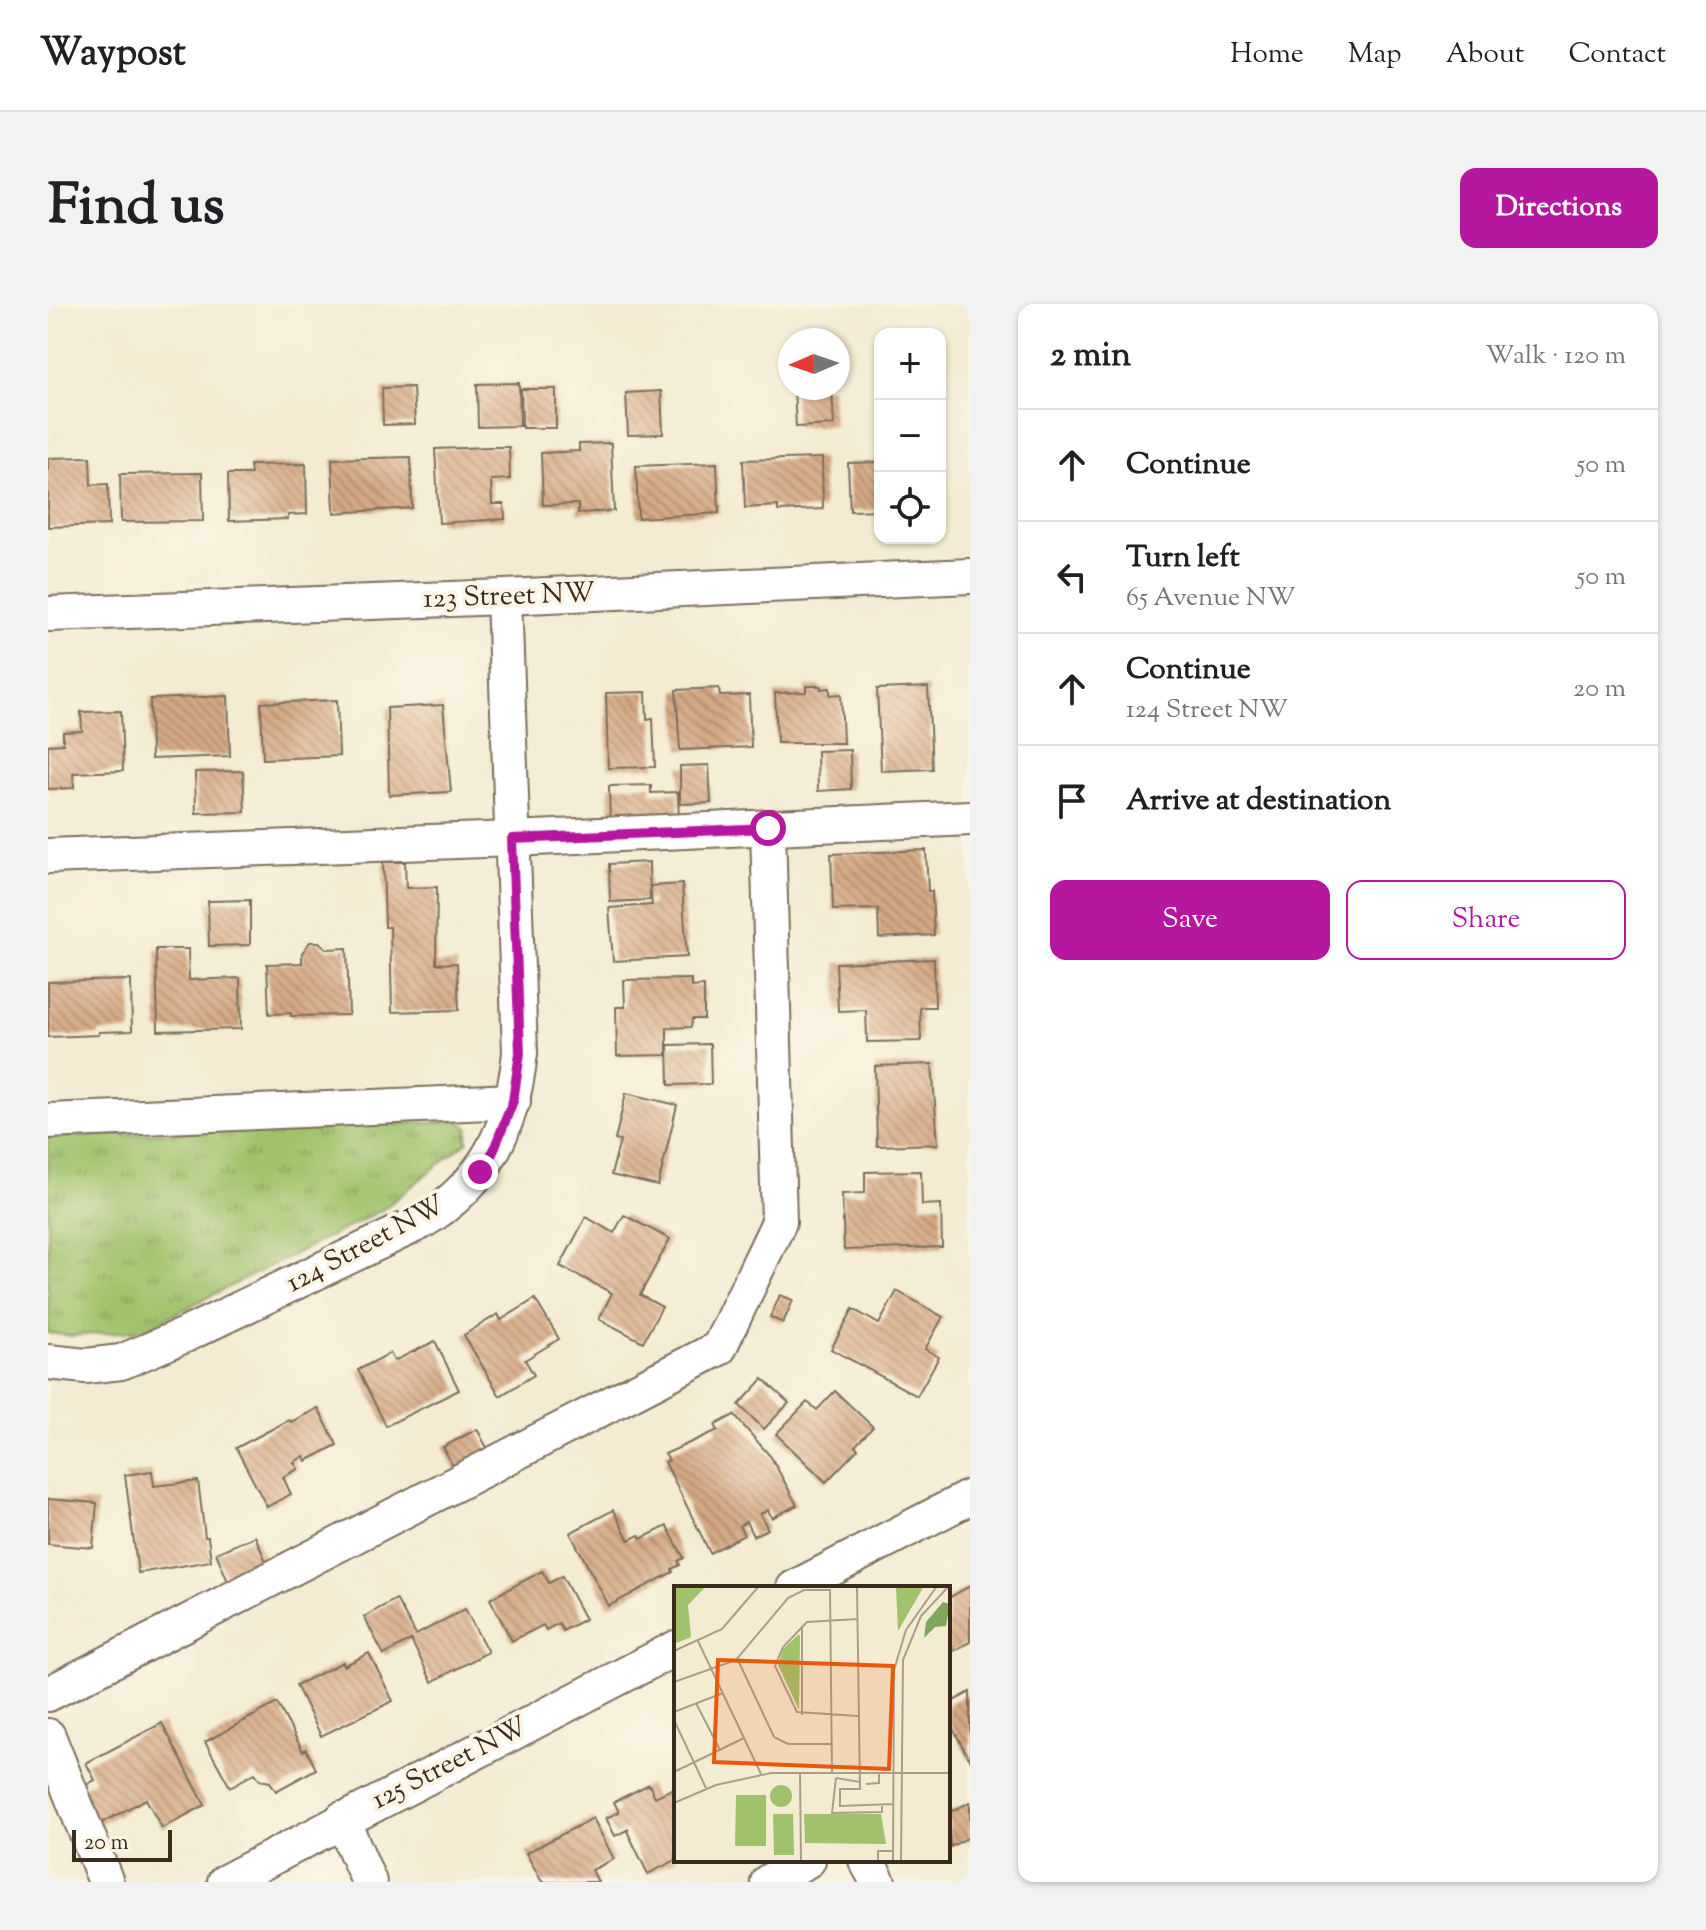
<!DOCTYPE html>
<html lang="en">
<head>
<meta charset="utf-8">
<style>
  body { margin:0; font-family:"Sorts Mill Goudy",serif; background:#f2f2f2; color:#202124 }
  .controls { position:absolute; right:24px; top:24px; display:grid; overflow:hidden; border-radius:16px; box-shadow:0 2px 6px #0004 }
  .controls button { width:72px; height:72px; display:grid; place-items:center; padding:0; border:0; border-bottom:2px solid #e0e0e0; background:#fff; color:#202124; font:40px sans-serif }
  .compass { position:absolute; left:730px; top:24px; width:72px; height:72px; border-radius:50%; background:#fff; box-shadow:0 2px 6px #0004; rotate:268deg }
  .scale { position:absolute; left:24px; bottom:20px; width:100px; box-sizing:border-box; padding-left:8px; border:4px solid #3b2a1e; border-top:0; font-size:22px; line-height:28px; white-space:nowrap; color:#3b2a1e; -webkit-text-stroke:6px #fcf5e5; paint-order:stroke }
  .stop { position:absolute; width:24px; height:24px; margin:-18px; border:6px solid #b5179e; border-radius:50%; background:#fff }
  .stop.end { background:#b5179e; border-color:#fff; box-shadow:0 2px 8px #0008 }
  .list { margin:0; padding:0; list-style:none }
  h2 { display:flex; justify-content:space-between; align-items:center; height:104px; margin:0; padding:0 32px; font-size:34px }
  h2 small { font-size:26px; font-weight:400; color:#757577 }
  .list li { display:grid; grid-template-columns:52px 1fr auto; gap:24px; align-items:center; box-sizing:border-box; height:112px; padding:0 32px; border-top:2px solid #e0e0e0 }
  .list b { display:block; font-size:30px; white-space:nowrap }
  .list p { margin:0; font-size:26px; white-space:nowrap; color:#757577 }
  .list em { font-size:26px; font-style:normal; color:#757577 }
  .actions { display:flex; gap:16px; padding:24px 32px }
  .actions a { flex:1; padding:18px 0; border:2px solid #b5179e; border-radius:16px; text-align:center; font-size:28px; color:#b5179e }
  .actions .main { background:#b5179e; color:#fff }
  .icon { flex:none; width:44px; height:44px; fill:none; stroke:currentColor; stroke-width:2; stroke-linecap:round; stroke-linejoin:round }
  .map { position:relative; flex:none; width:922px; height:1578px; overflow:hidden; border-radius:16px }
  header { display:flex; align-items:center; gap:48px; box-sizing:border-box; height:112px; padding:0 40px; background:#fff; border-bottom:2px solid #e0e0e0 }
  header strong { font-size:38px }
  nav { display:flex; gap:44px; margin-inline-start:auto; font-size:28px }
  .intro { display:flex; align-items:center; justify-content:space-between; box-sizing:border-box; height:192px; padding:0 48px }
  h1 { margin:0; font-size:56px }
  .button { padding:20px 36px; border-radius:16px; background:#b5179e; color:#fff; font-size:28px; font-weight:700 }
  main { display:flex; gap:48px; padding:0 48px }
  aside { flex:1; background:#fff; border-radius:16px; box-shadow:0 2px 6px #0004 }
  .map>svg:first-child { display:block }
</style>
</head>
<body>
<header>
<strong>Waypost</strong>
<nav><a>Home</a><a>Map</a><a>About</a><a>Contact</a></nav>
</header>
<div class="intro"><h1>Find us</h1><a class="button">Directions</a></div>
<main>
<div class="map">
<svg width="922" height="1578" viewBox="0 0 922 1578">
  <defs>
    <pattern id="park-tufts" width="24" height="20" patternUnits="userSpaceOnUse" patternTransform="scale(2)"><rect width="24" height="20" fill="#9fc26b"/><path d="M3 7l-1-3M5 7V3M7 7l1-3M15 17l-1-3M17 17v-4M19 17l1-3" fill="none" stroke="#839e57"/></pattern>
    <pattern id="building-back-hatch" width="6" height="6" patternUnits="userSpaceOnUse" patternTransform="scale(2)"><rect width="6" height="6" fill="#d5a985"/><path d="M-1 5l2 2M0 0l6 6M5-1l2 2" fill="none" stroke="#ae8a6c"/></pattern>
  </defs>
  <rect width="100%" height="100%" fill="#fcf5e5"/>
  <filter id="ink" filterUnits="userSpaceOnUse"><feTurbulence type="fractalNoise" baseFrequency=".0125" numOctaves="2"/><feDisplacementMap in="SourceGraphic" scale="16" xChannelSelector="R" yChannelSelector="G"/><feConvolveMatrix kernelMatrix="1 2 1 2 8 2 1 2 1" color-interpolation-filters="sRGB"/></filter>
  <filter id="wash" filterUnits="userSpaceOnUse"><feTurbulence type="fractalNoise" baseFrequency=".006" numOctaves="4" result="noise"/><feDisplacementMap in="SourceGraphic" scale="32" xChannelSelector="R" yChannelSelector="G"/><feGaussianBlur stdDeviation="1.8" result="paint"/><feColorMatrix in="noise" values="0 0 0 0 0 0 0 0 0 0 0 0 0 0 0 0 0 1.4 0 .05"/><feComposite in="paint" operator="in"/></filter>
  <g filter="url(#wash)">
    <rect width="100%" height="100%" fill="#f3ebd2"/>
    <path fill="url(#park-tufts)" stroke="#6d7644" stroke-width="2" d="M 412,817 L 421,825 L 419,838 L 334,906 L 95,1026 L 23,1032 L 0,1029 L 0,833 Z"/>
    <g id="blocks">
      <g fill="url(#building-back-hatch)">
        <path d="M 471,79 L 472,122 L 430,123 L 429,80 Z"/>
        <path d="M 365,83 L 367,120 L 335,121 L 334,84 Z"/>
        <path d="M 746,84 L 784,84 L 786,121 L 748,123 Z"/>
        <path d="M 473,85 L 508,85 L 508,124 L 474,124 Z"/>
        <path d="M 613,87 L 615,130 L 580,131 L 578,89 Z"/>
        <path d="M 563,139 L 566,207 L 530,209 L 530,200 L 495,201 L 493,149 L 531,147 L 531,140 Z"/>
        <path d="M 442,143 L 461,143 L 462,175 L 443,176 L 444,200 L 456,200 L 457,215 L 391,219 L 387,145 Z"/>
        <path d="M 42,153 L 43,181 L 60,180 L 61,221 L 0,223 L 0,154 Z"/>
        <path d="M 363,153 L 364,204 L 286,209 L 284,155 Z"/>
        <path d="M 774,154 L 775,205 L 730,207 L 730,202 L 697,204 L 695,156 Z"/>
        <path d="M 832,158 L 832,206 L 802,207 L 800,159 Z"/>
        <path d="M 669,159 L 671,209 L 590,214 L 588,162 Z"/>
        <path d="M 258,160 L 259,210 L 240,211 L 240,215 L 181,217 L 180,170 L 203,170 L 202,161 Z"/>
        <path d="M 154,169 L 155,217 L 73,218 L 72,170 Z"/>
        <path d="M 758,382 L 773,382 L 773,385 L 782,384 L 782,391 L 793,390 L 795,439 L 729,439 L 727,389 L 758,388 Z"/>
        <path d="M 880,383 L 884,465 L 833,467 L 829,385 Z"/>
        <path d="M 671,384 L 672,392 L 701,391 L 703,443 L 632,446 L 628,386 Z"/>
        <path d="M 598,388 L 599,415 L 605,414 L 607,463 L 560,464 L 558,389 Z"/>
        <path d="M 180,392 L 182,452 L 103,455 L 102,395 Z"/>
        <path d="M 289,396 L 291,452 L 215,455 L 213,399 Z"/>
        <path d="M 395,401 L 403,488 L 341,491 L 339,404 Z"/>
        <path d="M 73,407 L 75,467 L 25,469 L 26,484 L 0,485 L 0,441 L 15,440 L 15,428 L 34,427 L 33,408 Z"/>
        <path d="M 802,446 L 803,485 L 770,487 L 769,447 Z"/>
        <path d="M 661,461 L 663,499 L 632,500 L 632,462 Z"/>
        <path d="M 195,467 L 197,508 L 148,509 L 147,468 Z"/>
        <path d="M 603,481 L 603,489 L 630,488 L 631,519 L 562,521 L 561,482 Z"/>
        <path d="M 878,546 L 880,587 L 884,587 L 886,631 L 831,634 L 830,605 L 785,606 L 783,550 Z"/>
        <path d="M 335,558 L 357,558 L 358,584 L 389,583 L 388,660 L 409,659 L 411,706 L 344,708 L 342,623 L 337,623 Z"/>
        <path d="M 601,558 L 602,596 L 562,598 L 561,560 Z"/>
        <path d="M 634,580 L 639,653 L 565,657 L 561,604 L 604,601 L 602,582 Z"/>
        <path d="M 202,596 L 202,641 L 161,642 L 160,597 Z"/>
        <path d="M 262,638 L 271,638 L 279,645 L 299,644 L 301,711 L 243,712 L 243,709 L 221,710 L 219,660 L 254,659 L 254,649 Z"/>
        <path d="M 108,645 L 140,645 L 141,676 L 192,674 L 193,725 L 110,727 Z"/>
        <path d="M 886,655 L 887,703 L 872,703 L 873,737 L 819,738 L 818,706 L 790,707 L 788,659 Z"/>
        <path d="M 643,675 L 643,683 L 656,682 L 656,715 L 644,715 L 643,723 L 619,724 L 619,751 L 569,752 L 568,703 L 577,703 L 576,676 Z"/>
        <path d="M 83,676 L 84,727 L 51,728 L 51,731 L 0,733 L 0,678 Z"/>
        <path d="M 662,740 L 663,780 L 621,781 L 620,741 Z"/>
        <path d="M 884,760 L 890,840 L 829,842 L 827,762 Z"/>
        <path d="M 578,789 L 629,801 L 610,882 L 563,871 L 572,837 L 567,836 Z"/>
        <path d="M 873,867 L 874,901 L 893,900 L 894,943 L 796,946 L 794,890 L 817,889 L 817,868 Z"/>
        <path d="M 576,911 L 622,935 L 592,991 L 614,1003 L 595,1038 L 551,1015 L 564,989 L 512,962 L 538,913 L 566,929 Z"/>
        <path d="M 849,987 L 895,1013 L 877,1045 L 891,1053 L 869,1092 L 783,1045 L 805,1005 L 831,1020 Z"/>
        <path d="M 732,991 L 745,996 L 735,1019 L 722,1013 Z"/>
        <path d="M 487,995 L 511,1035 L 477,1056 L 486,1071 L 452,1092 L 416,1031 L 450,1010 L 453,1016 Z"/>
        <path d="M 387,1037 L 411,1086 L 338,1122 L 310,1066 L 342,1049 L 346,1057 Z"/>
        <path d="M 715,1075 L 741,1099 L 716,1125 L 691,1101 Z"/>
        <path d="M 787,1087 L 825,1123 L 807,1142 L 810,1145 L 778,1178 L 728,1130 L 759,1098 L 769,1106 Z"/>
        <path d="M 270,1104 L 289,1141 L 258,1157 L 256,1152 L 246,1158 L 250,1165 L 235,1173 L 243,1190 L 219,1203 L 188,1144 L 241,1116 L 243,1118 Z"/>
        <path d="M 686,1111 L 723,1153 L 749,1201 L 724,1214 L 720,1206 L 712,1210 L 720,1225 L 705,1232 L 698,1218 L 691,1222 L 696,1231 L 662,1249 L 617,1158 L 621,1156 L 617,1150 L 670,1126 L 667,1121 Z"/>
        <path d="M 429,1125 L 445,1155 L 411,1174 L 395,1143 Z"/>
        <path d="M 104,1167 L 106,1182 L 150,1177 L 157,1233 L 160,1233 L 163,1257 L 90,1269 L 77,1171 Z"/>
        <path d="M 0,1195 L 49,1199 L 45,1244 L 0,1240 Z"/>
        <path d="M 565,1206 L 581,1236 L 591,1231 L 593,1235 L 619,1222 L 636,1254 L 630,1257 L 632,1261 L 624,1265 L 625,1268 L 561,1302 L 522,1229 Z"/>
        <path d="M 207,1232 L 223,1269 L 184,1287 L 168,1249 Z"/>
        <path d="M 494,1267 L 501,1279 L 514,1272 L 537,1315 L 515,1327 L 511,1319 L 498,1326 L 495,1321 L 464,1337 L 442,1295 Z"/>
        <path d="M 922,1282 L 922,1338 L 900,1350 L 900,1294 Z"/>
        <path d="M 348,1295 L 368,1331 L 417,1305 L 440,1348 L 384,1378 L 363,1336 L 336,1351 L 316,1313 Z"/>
        <path d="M 321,1349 L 345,1397 L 273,1432 L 248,1381 L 295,1358 L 296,1362 Z"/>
        <path d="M 922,1388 L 922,1457 L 900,1415 L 900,1400 Z"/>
        <path d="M 229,1399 L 255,1447 L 258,1445 L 268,1465 L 228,1487 L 222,1478 L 212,1476 L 207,1469 L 182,1483 L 157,1438 Z"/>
        <path d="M 114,1419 L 157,1501 L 114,1524 L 98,1495 L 50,1521 L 31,1485 L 47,1476 L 38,1459 Z"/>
        <path d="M 601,1480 L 607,1493 L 628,1483 L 628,1556 L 600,1570 L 579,1527 L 581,1525 L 567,1532 L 558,1514 L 571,1508 L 566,1498 Z"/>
        <path d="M 922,1498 L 922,1539 L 919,1534 L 902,1543 L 900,1509 Z"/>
        <path d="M 545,1514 L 566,1555 L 544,1566 L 550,1578 L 494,1578 L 478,1549 Z"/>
      </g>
    </g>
  </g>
  <g filter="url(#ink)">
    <use href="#blocks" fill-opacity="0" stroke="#7b6e5d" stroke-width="2"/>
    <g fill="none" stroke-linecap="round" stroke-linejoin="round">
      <g stroke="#7b6e5d" stroke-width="38">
        <g id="minor">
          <path d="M 0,310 L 456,293 L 922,272"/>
          <path d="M 0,552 L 464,535 L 922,514"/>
          <path d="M 0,817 L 465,797"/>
          <path d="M 0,1058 L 38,1062 L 73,1058 L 137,1031 L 373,918 C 439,879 464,823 472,749 L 456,293"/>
          <path d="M 746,1284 L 922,1193"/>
          <path d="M 0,1390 L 671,1044 L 731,918 L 720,524"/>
          <path d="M 0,1432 L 58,1578"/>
          <path d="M 294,1515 L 321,1578"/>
          <path d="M 818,1556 L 830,1578"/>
          <path d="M 177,1578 L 628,1344"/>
          <path d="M 720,1578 L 760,1556"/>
        </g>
      </g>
      <use href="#minor" stroke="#fff" stroke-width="34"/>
    </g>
  </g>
  <g fill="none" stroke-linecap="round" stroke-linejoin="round" filter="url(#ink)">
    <path stroke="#b5179e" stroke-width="10" d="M 432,868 L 445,848 L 465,797 L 472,749 L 464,535 L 720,524"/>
  </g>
  <g text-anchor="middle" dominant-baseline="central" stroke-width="8" stroke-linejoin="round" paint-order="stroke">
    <g font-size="28" fill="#3b2a1e" stroke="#fcf5e5">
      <text transform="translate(461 293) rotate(-2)">123 Street NW</text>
      <text transform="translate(318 941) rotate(-28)">124 Street NW</text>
      <text transform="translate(402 1460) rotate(-27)">125 Street NW</text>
    </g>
  </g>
  <g transform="translate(626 1282)">
    <rect width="276" height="276" fill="#f3ebd2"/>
    <path d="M96 210a11 11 0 1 1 22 0a11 11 0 1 1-22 0ZM 62,209 L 92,209 L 92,260 L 61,260 Z" fill="#9fc26b"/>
    <path d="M 269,16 L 276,18 L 272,40 L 261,41 L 250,52 L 252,36 Z" fill="#7fa85f"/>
    <path d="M 0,0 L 32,0 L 14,19 L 17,51 L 0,58 ZM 222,0 L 250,0 L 224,45 ZM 125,48 L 126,51 L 125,124 L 104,79 L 109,63 ZM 99,228 L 119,228 L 120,269 L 100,269 ZM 130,228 L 207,228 L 212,258 L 131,257 Z" fill="#9fc26b"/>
    <path fill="none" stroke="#a99e8a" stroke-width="2" d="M 183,0 L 186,203 L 166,203 L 166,220 L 219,218M 184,33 L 133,36 L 109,61 L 101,80 L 123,126 L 184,130M 128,40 L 128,129M 24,55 L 87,188M 0,65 L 48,43 L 85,0M 63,72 L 100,151 L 114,158 L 157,158M 0,96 L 62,74 L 114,12 L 130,4 L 156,4 L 158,186M 22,117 L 46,164M 0,126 L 49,107M 0,134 L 32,202M 0,186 L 70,152M 126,186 L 127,276M 162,192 L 158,227 L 208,226 L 208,220M 162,192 L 186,196M 192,198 L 205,197 L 205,186M 0,217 L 42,199 L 97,187 L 276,187M 204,276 L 204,265 L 219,265M 219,276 L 220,84 L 232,44 L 263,0M 227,276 L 229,74 L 247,30 L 275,0"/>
    <path fill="#e8590c" fill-opacity="0.15" stroke="#e8590c" stroke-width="4" d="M 44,74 L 219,80 L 215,183 L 40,176 Z"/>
    <rect width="276" height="276" fill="none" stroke="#3b2a1e" stroke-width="4"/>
  </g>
</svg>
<div class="controls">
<button>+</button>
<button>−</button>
<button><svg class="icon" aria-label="locate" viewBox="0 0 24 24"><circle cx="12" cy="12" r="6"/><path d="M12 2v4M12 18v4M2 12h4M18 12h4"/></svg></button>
</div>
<svg class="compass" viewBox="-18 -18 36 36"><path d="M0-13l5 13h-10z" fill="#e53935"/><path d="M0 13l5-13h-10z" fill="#757577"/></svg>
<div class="scale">20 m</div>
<div class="stop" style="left:720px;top:524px"></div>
<div class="stop end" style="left:432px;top:868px"></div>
</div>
<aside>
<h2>2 min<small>Walk · 120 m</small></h2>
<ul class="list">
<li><svg class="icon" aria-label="ahead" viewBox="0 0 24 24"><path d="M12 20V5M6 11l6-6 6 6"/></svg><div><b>Continue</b></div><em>50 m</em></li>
<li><svg class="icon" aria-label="left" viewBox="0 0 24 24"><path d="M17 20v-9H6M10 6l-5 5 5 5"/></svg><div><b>Turn left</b><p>65 Avenue NW</p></div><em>50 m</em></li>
<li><svg class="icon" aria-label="ahead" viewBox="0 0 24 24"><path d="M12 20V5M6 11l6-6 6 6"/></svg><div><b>Continue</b><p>124 Street NW</p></div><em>20 m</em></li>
<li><svg class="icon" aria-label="arrive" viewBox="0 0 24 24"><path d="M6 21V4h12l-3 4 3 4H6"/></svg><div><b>Arrive at destination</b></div></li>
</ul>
<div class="actions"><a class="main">Save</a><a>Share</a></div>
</aside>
</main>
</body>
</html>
